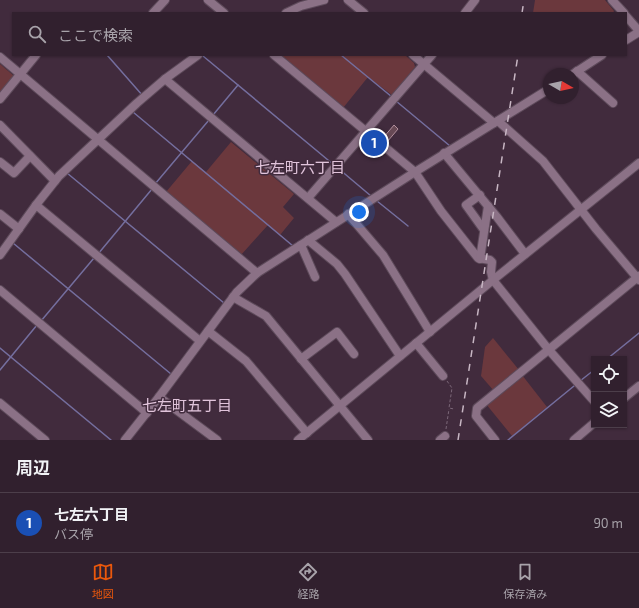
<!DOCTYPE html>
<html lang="ja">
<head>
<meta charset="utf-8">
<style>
  body { margin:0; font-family:"Exo 2","Noto Sans JP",sans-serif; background:#392836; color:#f1f3f6 }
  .controls { position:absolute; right:12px; bottom:12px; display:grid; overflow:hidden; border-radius:0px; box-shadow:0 1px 3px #0004 }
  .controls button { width:36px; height:36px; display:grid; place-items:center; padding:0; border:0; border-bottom:1px solid #4c3e4a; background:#31202e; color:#f1f3f6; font:20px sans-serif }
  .compass { position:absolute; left:543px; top:68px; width:36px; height:36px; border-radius:50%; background:#31202e; box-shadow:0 1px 3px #0004; rotate:99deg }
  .you { position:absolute; left:359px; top:212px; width:14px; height:14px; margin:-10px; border:3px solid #fff; border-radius:50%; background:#1a73e8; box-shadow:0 0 0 6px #1a73e833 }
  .badge { display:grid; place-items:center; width:26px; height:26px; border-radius:50%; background:#ea580c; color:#fff; font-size:13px; font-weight:700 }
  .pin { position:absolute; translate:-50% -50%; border:2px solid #fff; box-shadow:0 1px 4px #0006 }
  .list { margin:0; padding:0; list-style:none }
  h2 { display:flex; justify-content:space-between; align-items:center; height:52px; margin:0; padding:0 16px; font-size:17px }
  h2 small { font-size:13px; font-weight:400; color:#a8a3aa }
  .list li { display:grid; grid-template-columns:26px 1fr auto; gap:12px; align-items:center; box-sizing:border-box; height:60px; padding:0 16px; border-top:1px solid #4c3e4a }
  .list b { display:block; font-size:15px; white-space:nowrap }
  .list p { margin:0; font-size:13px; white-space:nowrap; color:#a8a3aa }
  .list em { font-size:13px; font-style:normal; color:#a8a3aa }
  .icon { flex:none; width:22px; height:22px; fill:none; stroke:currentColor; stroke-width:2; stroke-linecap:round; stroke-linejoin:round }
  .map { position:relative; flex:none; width:639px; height:440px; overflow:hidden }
  .search { position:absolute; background:#31202e; box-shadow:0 1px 3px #0004; left:12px; right:12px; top:12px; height:44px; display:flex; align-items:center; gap:10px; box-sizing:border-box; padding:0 14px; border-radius:0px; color:#a8a3aa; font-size:15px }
  .sheet { height:112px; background:#31202e }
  nav { display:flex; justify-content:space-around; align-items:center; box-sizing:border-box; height:56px; border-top:1px solid #4c3e4a; background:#31202e; font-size:11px; color:#a8a3aa }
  nav a { display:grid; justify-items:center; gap:2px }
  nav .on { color:#ea580c }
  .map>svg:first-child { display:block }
</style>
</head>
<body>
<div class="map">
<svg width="639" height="440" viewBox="0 0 639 440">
  <rect width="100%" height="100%" fill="#412b3d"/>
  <g fill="#6b383d">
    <path d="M 535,0 L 605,0 L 614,11 L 613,13 L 533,13 Z"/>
    <path d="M 280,55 L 405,55 L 414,63 L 415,67 L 392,95 L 368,77 L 343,108 Z"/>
    <path d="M 0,64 L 14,76 L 0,93 Z"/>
    <path d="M 231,142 L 294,194 L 283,207 L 294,218 L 280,235 L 268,225 L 241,255 L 166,192 L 192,161 L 206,172 Z"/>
    <path d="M 493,338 L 519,370 L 494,391 L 481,376 L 485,347 Z"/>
    <path d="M 522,375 L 547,407 L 512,436 L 486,404 Z"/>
  </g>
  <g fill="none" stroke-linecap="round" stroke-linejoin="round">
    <g stroke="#746e9e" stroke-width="1.5">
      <path d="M 107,55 L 143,96"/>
      <path d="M 341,55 L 392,97"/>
      <path d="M 203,56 L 334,165"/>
      <path d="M 396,101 L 450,146"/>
      <path d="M 133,112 L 293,246"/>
      <path d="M 213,115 L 238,85"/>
      <path d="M 339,169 L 371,196"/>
      <path d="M 67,173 L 224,303"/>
      <path d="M 155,184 L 209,120"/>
      <path d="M 377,201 L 408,226"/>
      <path d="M 13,243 L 171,374"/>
      <path d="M 98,254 L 152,189"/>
      <path d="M 41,321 L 94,258"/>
      <path d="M 0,348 L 111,440"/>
      <path d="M 607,359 L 639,333"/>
      <path d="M 0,370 L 37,325"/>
      <path d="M 580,381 L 594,370"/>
      <path d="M 508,440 L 574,386"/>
    </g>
  </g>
  <path fill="#674955" stroke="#b18f9c" d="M 394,125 L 398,129 L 387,142 L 383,138 Z"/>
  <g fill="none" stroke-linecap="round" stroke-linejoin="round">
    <g stroke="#5d4a5a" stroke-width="10">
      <g id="minor">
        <path d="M 208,0 L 224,13"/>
        <path d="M 348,0 L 364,13"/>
        <path d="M 612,0 L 624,13"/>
        <path d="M 153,13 L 165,0"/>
        <path d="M 286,13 L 301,6 L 324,0"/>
        <path d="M 465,13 L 475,0"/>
        <path d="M 626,16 L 639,31"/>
        <path d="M 626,40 L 639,32"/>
        <path d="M 274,55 L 415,172 L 441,211 L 478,258 L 490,260 L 492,262 L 491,272 L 493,280 L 549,350 L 594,401"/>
        <path d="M 413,55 L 494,123"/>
        <path d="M 0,57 L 257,273"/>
        <path d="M 577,71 L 613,103"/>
        <path d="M 573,74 L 602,55"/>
        <path d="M 165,79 L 336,222"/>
        <path d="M 0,99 L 36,55"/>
        <path d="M 498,121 L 543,161 L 596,229 L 639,280"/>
        <path d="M 0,125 L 55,181"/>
        <path d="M 444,153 L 497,217 L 525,254"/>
        <path d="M 0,162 L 14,173 L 30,156"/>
        <path d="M 480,195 L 466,205 L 484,230"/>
        <path d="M 308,198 L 432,55"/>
        <path d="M 36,205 L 200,341"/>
        <path d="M 0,214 L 19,229"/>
        <path d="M 348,214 L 383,255 L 430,332"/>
        <path d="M 308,240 L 337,264 L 345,274 L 400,356"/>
        <path d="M 301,245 L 315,277"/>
        <path d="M 0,255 L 36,205 L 59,176 L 137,103 L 165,79 L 198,55"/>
        <path d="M 480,259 L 488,206"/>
        <path d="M 0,290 L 147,413"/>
        <path d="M 233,297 L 266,316 L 368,440"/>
        <path d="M 208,331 L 246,361 L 307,433"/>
        <path d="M 416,343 L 443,376"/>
        <path d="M 301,359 L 337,332 L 354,354"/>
        <path d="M 159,397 L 217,440"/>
        <path d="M 624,398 L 639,386"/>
        <path d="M 0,403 L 45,440"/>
        <path d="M 125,440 L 159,397 L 237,292 L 257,273 L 415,172 L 549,89"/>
        <path d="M 298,440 L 493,280 L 639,163"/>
        <path d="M 440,440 L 445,436"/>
        <path d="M 495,440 L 476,416 L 477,408 L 639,276"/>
        <path d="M 574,440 L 594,423"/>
      </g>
    </g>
    <g stroke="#7b6778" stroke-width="1" stroke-dasharray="3 2" stroke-linecap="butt">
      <path d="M 447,381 L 452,388 L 449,408 L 454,409"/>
      <path d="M 446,429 L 449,409"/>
    </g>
    <use href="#minor" stroke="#8b7186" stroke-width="8"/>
    <g stroke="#c8b7c4" stroke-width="1.5" stroke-dasharray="7 7" stroke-linecap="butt">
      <path d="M 522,13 L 524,0"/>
      <path d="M 458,440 L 518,55"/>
    </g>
  </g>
  <g text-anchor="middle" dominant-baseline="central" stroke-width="3" stroke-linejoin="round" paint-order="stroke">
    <g font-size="15" fill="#e1c4db" stroke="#412b3d">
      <text x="300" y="167">七左町六丁目</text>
      <text x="187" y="405">七左町五丁目</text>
    </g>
  </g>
</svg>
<div class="controls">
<button><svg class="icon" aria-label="locate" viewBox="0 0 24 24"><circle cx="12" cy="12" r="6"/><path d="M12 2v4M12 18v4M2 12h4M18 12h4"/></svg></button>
<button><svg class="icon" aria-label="layers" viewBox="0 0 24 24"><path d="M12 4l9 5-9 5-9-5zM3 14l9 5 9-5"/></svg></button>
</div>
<svg class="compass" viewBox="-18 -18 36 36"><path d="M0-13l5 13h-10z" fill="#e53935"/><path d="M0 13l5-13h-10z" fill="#a8a3aa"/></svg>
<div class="you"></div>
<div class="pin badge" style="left:374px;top:143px;background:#1a4fb4">1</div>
<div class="search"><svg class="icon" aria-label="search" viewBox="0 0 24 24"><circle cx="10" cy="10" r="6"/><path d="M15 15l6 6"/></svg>ここで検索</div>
</div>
<section class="sheet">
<h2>周辺<small></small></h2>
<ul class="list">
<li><span class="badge" style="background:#1a4fb4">1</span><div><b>七左六丁目</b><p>バス停</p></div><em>90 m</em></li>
</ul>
</section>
<nav>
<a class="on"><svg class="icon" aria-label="map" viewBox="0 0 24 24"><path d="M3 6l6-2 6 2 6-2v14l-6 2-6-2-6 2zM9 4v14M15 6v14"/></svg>地図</a>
<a><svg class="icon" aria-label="directions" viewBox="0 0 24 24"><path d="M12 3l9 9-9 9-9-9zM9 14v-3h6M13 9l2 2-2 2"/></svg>経路</a>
<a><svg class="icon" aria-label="saved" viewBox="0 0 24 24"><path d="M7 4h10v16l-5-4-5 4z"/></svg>保存済み</a>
</nav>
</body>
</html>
